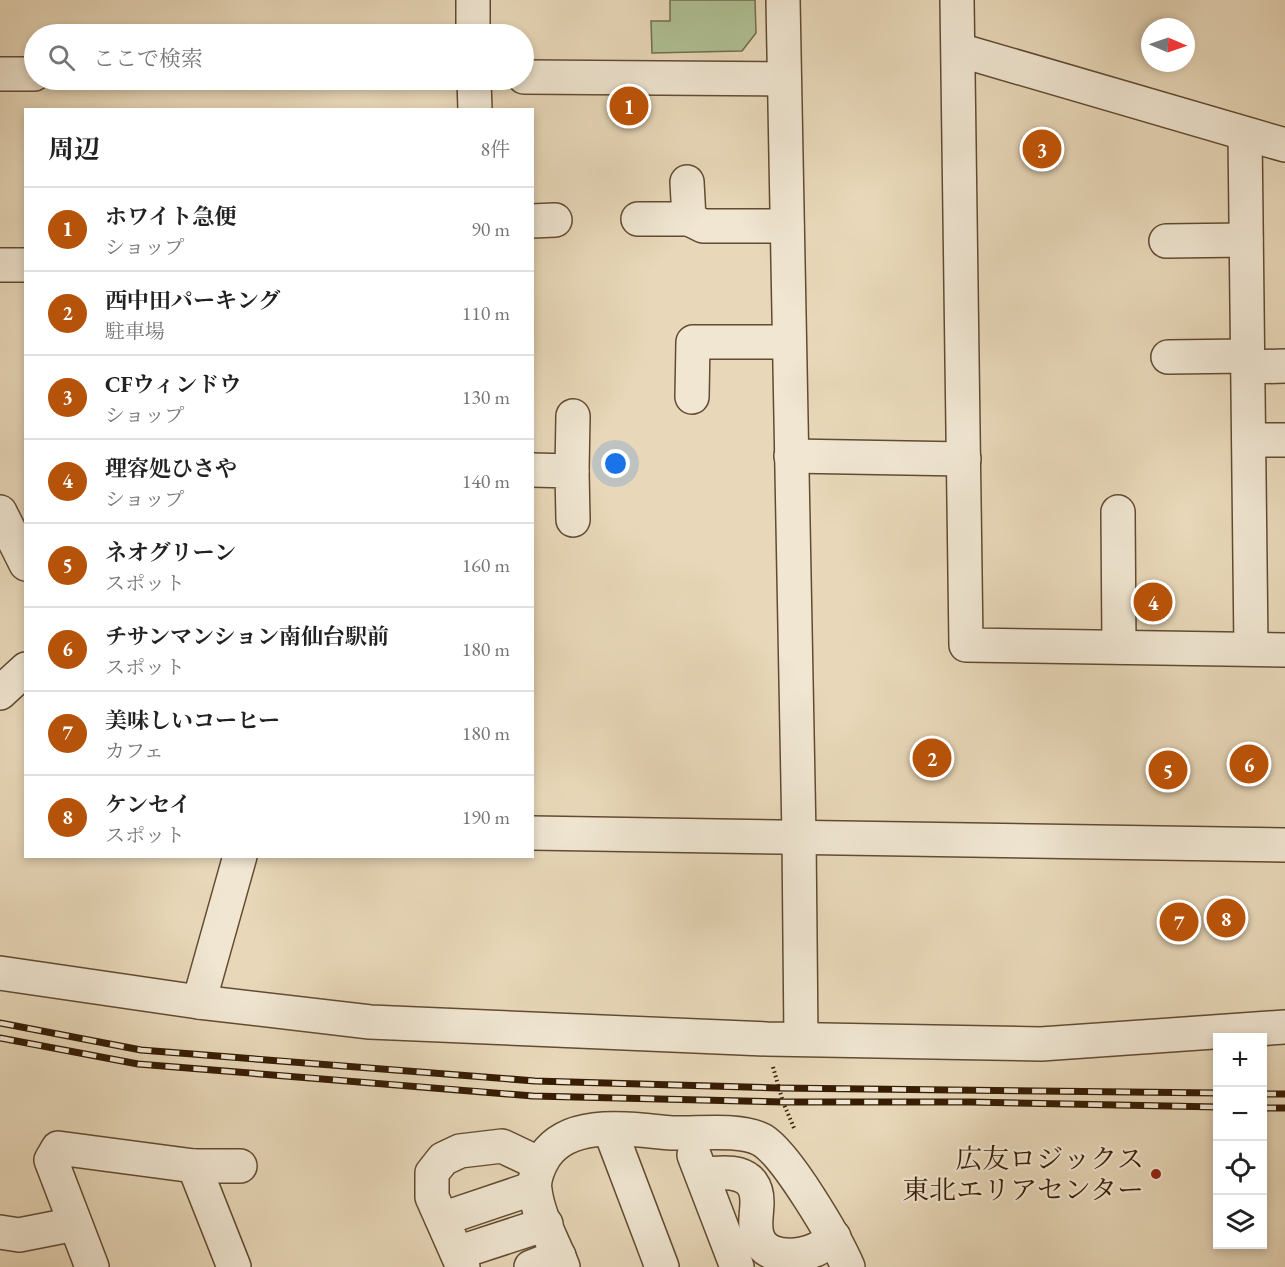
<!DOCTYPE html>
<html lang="ja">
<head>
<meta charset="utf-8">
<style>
  body { margin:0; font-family:"EB Garamond","Noto Serif JP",serif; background:#f2f2f2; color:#222 }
  .controls { position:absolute; right:18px; bottom:18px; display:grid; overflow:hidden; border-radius:0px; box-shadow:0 3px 9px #0003 }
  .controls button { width:54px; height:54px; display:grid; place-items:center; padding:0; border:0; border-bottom:2px solid #e0e0e0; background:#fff; color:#222; font:30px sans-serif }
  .compass { position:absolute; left:1141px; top:18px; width:54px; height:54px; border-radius:50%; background:#fff; box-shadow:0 3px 9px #0003; rotate:92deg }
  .you { position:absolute; left:616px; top:464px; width:21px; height:21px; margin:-15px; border:4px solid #fff; border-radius:50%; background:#1a73e8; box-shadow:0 0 0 9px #1a73e833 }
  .badge { display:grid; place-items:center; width:39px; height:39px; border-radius:50%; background:#b45309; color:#fff; font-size:20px; font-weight:700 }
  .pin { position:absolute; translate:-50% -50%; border:3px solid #fff; box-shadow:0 2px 6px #0006 }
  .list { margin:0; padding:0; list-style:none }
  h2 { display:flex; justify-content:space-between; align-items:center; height:78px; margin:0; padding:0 24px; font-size:26px }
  h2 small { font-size:20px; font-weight:400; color:#767676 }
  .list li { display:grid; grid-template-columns:39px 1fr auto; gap:18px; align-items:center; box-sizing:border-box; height:84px; padding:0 24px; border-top:2px solid #e0e0e0 }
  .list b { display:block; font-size:22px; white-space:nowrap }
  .list p { margin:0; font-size:20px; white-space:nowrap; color:#767676 }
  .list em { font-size:20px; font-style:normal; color:#767676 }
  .icon { flex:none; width:33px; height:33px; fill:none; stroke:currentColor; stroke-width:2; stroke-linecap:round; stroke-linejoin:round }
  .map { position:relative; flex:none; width:1285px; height:1267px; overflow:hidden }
  .search { position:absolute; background:#fff; box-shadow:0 3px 9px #0003; left:24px; top:24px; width:510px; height:66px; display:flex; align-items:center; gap:15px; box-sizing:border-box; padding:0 21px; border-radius:33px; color:#767676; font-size:22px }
  .panel { position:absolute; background:#fff; box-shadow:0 3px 9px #0003; left:24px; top:108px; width:510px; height:750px; border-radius:0px }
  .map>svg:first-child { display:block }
</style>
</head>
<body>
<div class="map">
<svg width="1285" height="1267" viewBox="0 0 1285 1267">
  <rect width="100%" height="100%" fill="#e8d8b9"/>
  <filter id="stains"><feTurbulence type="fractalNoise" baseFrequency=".00333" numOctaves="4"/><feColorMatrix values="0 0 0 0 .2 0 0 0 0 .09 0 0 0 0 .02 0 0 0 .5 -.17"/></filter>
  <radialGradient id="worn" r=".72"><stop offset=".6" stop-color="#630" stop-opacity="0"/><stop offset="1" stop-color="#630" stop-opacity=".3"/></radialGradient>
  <path fill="#afc094" stroke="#726e4c" stroke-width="1.5" d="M 670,0 L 755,0 L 756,33 L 742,51 L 652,53 L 651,21 L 670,21 Z"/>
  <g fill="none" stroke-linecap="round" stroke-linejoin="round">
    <g stroke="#624b31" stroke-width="36">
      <g id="minor">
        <path d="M 473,0 L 473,34"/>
        <path d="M 783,0 L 799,837 L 801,1039"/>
        <path d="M 957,0 L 966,645 L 1285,650"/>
        <path d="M 959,50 L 1285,145"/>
        <path d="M 0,74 L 34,74"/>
        <path d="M 524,77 L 784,79"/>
        <path d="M 474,80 L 475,110"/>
        <path d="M 1245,134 L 1251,648"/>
        <path d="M 687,182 L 689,219 L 703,226 L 787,226"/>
        <path d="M 638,219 L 689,219"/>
        <path d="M 532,221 L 555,220"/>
        <path d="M 1166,241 L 1246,240"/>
        <path d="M 0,265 L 26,265"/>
        <path d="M 1168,357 L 1248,356"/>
        <path d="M 1248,367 L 1285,366"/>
        <path d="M 692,397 L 693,342 L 789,342"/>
        <path d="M 1249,440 L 1285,440"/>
        <path d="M 791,456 L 964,459"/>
        <path d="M 532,470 L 572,471 L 573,520"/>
        <path d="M 572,471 L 573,416"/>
        <path d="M 0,512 L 26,564"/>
        <path d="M 1118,512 L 1119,647"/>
        <path d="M 0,693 L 26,669"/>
        <path d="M 532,833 L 1285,845"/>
        <path d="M 0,973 L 199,1002 L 370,1022 L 767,1039 L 1041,1044 L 1285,1027"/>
        <path d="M 199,1002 L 240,856"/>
        <path d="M 610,1130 L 662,1267"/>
        <path d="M 694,1155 L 737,1267"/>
        <path d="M 194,1166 L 240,1166"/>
        <path d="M 702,1175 C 726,1171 757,1169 757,1202 C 757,1213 754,1224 757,1235 C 763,1259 795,1258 815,1250 C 822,1247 828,1242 834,1237"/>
        <path d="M 442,1219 L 534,1188"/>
        <path d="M 0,1232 L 19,1235 L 75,1224"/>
        <path d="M 457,1253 L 546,1224"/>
        <path d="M 92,1267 L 51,1160 L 58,1148 L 194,1166 L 234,1267"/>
        <path d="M 463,1267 L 432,1197 L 432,1173 L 443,1159 L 460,1151 L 502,1146 L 540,1164"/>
        <path d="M 531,1267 L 559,1256"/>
        <path d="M 563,1267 C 554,1243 538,1216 535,1190 C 533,1180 539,1165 545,1156 C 571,1118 632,1130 672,1133 C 697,1134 740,1128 762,1140 C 787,1155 836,1239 848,1267"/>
      </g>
    </g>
    <path stroke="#361c04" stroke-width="4" stroke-dasharray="1.5 3" stroke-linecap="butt" d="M 773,1067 L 783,1102 L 794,1128"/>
    <use href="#minor" stroke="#f0e6d2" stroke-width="33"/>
    <g stroke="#361c04" stroke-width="7">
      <g id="rail">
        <path d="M 0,1023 L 141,1050 L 535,1081 L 778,1088 L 1218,1093"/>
        <path d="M 0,1038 L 138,1064 L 533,1096 L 783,1102 L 970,1102 L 1218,1107"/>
        <path d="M 1262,1094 L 1285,1094"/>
        <path d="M 1262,1108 L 1285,1108"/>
      </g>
    </g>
    <use href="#rail" stroke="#f0e6d2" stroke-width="4.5" stroke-dasharray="14" stroke-linecap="butt"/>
  </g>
  <circle fill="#8f2418" stroke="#f0e6d2" stroke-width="2" cx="1156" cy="1174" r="6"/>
  <g text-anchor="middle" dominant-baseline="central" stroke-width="4.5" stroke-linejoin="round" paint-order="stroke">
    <g font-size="27" fill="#361c04" stroke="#f0e6d2" text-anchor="end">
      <text x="1144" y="1158">広友ロジックス<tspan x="1144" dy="31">東北エリアセンター</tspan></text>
    </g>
  </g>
  <rect width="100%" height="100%" filter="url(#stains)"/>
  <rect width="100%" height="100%" fill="url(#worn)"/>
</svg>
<div class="controls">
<button>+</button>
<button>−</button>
<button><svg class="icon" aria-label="locate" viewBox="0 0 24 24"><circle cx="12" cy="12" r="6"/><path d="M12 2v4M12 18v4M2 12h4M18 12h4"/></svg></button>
<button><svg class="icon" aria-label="layers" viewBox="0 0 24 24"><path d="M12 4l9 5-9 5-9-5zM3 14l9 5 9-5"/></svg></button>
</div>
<svg class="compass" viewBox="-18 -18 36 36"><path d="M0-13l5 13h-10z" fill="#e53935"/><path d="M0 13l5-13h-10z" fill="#767676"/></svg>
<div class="you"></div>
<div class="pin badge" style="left:629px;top:106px">1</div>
<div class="pin badge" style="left:932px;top:758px">2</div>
<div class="pin badge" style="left:1042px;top:149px">3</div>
<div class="pin badge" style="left:1153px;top:602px">4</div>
<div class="pin badge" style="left:1168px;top:770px">5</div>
<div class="pin badge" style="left:1249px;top:764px">6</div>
<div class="pin badge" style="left:1179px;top:922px">7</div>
<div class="pin badge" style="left:1226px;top:918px">8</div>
<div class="search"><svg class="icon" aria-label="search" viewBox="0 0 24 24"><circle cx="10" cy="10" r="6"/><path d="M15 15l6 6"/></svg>ここで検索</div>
<section class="panel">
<h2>周辺<small>8件</small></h2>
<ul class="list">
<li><span class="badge">1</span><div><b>ホワイト急便</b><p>ショップ</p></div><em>90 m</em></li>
<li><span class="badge">2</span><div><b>西中田パーキング</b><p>駐車場</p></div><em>110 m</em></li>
<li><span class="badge">3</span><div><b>CFウィンドウ</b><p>ショップ</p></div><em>130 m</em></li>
<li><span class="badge">4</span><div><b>理容処ひさや</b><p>ショップ</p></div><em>140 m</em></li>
<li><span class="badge">5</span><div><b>ネオグリーン</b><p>スポット</p></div><em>160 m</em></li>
<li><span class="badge">6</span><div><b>チサンマンション南仙台駅前</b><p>スポット</p></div><em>180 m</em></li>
<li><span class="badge">7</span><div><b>美味しいコーヒー</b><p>カフェ</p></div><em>180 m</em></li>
<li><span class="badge">8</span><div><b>ケンセイ</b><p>スポット</p></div><em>190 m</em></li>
</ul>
</section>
</div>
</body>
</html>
